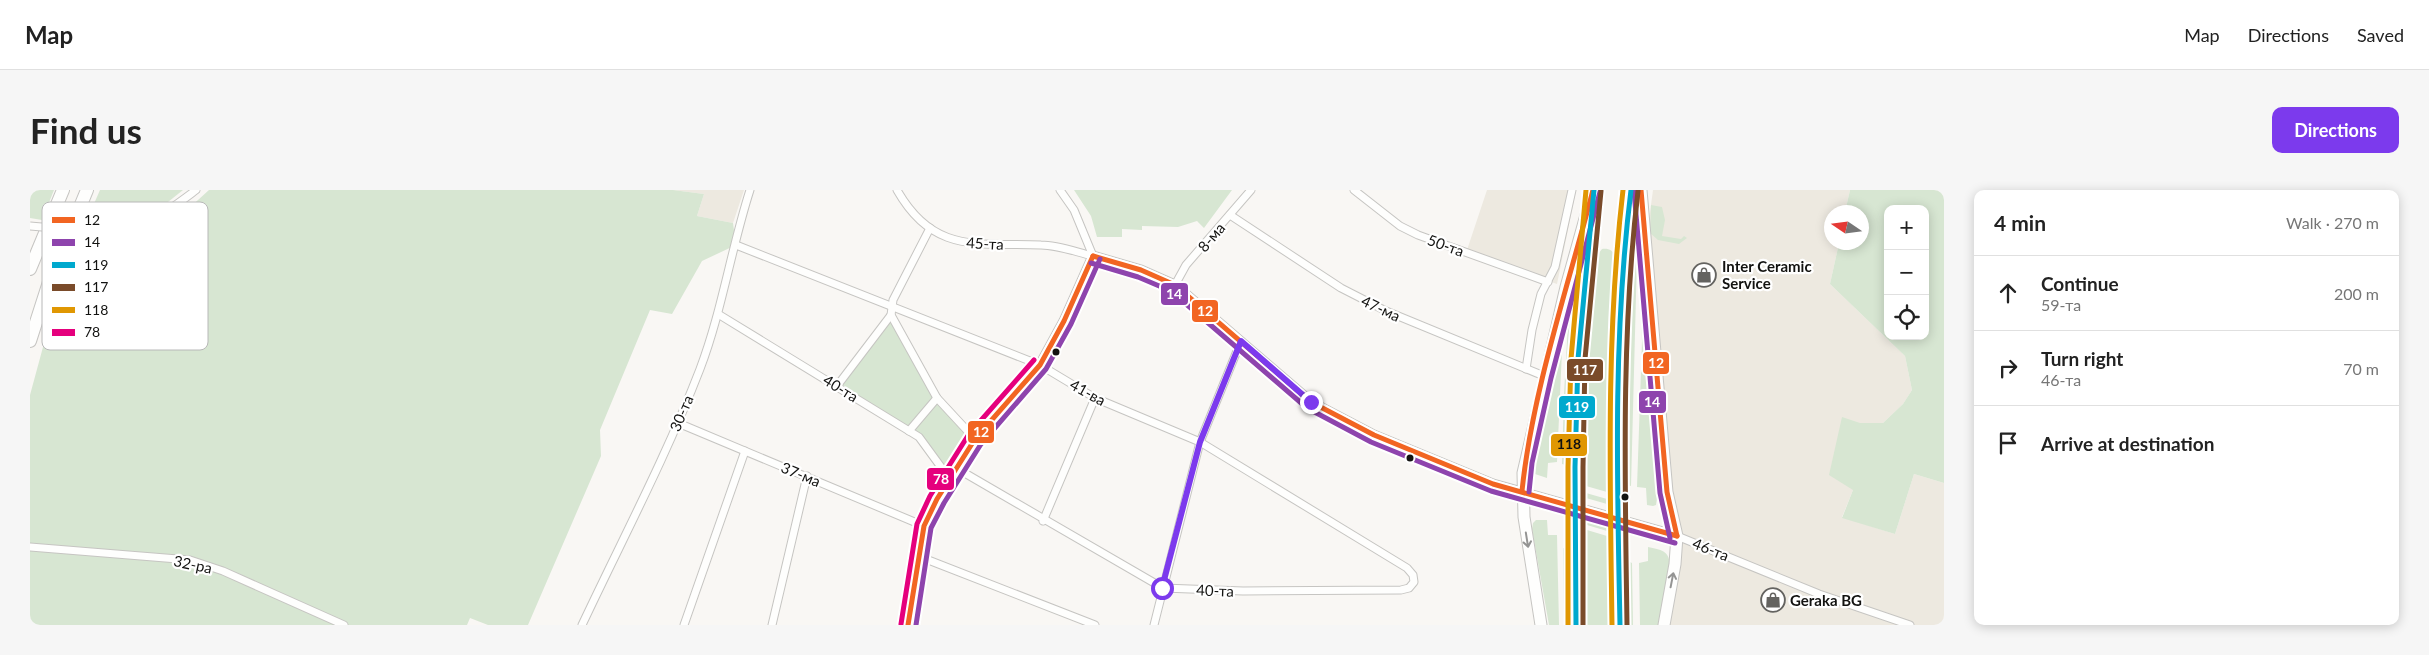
<!DOCTYPE html>
<html lang="en">
<head>
<meta charset="utf-8">
<style>
  body { margin:0; font-family:Lato,sans-serif; background:#f6f6f6; color:#222 }
  .controls { position:absolute; right:15px; top:15px; display:grid; overflow:hidden; border-radius:10px; box-shadow:0 2px 12px #0003 }
  .controls button { width:45px; height:45px; display:grid; place-items:center; padding:0; border:0; border-bottom:1px solid #e0e0e0; background:#fff; color:#222; font:25px sans-serif }
  .compass { position:absolute; left:1794px; top:15px; width:45px; height:45px; border-radius:50%; background:#fff; box-shadow:0 2px 12px #0003; rotate:283deg }
  .stop { position:absolute; width:15px; height:15px; margin:-11px; border:4px solid #7c3aed; border-radius:50%; background:#fff }
  .stop.end { background:#7c3aed; border-color:#fff; box-shadow:0 1px 5px #0008 }
  .list { margin:0; padding:0; list-style:none }
  h2 { display:flex; justify-content:space-between; align-items:center; height:65px; margin:0; padding:0 20px; font-size:21px }
  h2 small { font-size:16px; font-weight:400; color:#767676 }
  .list li { display:grid; grid-template-columns:32px 1fr auto; gap:15px; align-items:center; box-sizing:border-box; height:75px; padding:0 20px; border-top:1px solid #e0e0e0 }
  .list b { display:block; font-size:19px; white-space:nowrap }
  .list p { margin:0; font-size:16px; white-space:nowrap; color:#767676 }
  .list em { font-size:16px; font-style:normal; color:#767676 }
  .icon { flex:none; width:28px; height:28px; fill:none; stroke:currentColor; stroke-width:2; stroke-linecap:round; stroke-linejoin:round }
  .map { position:relative; flex:none; width:1914px; height:435px; overflow:hidden; border-radius:10px }
  header { display:flex; align-items:center; gap:30px; box-sizing:border-box; height:70px; padding:0 25px; background:#fff; border-bottom:1px solid #e0e0e0 }
  header strong { font-size:24px }
  nav { display:flex; gap:28px; margin-inline-start:auto; font-size:18px }
  .intro { display:flex; align-items:center; justify-content:space-between; box-sizing:border-box; height:120px; padding:0 30px }
  h1 { margin:0; font-size:35px }
  .button { padding:12px 22px; border-radius:10px; background:#7c3aed; color:#fff; font-size:18px; font-weight:700 }
  main { display:flex; gap:30px; padding:0 30px }
  aside { flex:1; background:#fff; border-radius:10px; box-shadow:0 2px 12px #0003 }
  .map>svg:first-child { display:block }
</style>
</head>
<body>
<header>
<strong>Map</strong>
<nav><a>Map</a><a>Directions</a><a>Saved</a></nav>
</header>
<div class="intro"><h1>Find us</h1><a class="button">Directions</a></div>
<main>
<div class="map">
<svg width="1914" height="435" viewBox="0 0 1914 435">
  <rect width="100%" height="100%" fill="#f9f7f4"/>
  <g fill="#ede9e0">
    <path d="M 643,0 L 714,0 L 703,33 L 667,26 L 674,4 Z"/>
    <path d="M 1457,0 L 1546,0 L 1527,94 L 1436,63 Z"/>
    <path d="M 1623,0 L 1820,0 L 1815,22 L 1802,22 L 1802,52 L 1809,53 L 1800,94 L 1875,166 L 1882,200 L 1873,214 L 1853,233 L 1830,233 L 1823,300 L 1812,327 L 1865,344 L 1884,284 L 1914,293 L 1914,435 L 1634,435 L 1645,374 L 1616,52 Z"/>
  </g>
  <g fill="#d7e6d2" fill-rule="evenodd">
    <path d="M 0,0 L 24,0 L 12,30 L 0,28 Z"/>
    <path d="M 70,0 L 153,0 L 128,20 L 90,34 L 56,32 Z"/>
    <path d="M 179,0 L 643,0 L 674,4 L 667,26 L 703,33 L 706,55 L 672,71 L 642,124 L 620,120 L 570,240 L 571,266 L 498,435 L 458,435 L 440,428 L 437,435 L 0,435 L 0,205 L 16,146 L 50,50 C 61,51 74,53 85,52 C 126,48 151,26 179,0 Z"/>
    <path d="M 1044,0 L 1202,0 L 1174,38 L 1167,31 L 1148,37 L 1112,36 L 1112,40 L 1092,39 L 1092,47 L 1067,47 L 1061,26 Z"/>
    <path d="M 1820,0 L 1914,0 L 1914,293 L 1884,284 L 1865,344 L 1812,328 L 1823,300 L 1799,285 L 1812,227 L 1830,233 L 1853,233 L 1873,214 L 1882,200 L 1875,166 L 1800,94 L 1809,53 L 1832,52 L 1832,22 L 1815,22 ZM 1858,19 L 1895,19 L 1895,146 L 1858,146 Z"/>
    <path d="M 1621,15 L 1632,17 L 1635,30 L 1632,46 L 1651,49 L 1654,46 L 1657,48 L 1649,54 L 1628,50 L 1620,43 Z"/>
    <path d="M 1572,59 C 1581,58 1584,62 1586,70 L 1578,213 L 1577,302 L 1556,296 L 1557,160 L 1565,68 Z"/>
    <path d="M 1605,67 L 1607,67 L 1601,296 L 1597,295 L 1598,207 Z"/>
    <path d="M 1610,91 L 1628,302 L 1626,315 L 1623,316 L 1617,315 L 1616,298 L 1607,297 L 1612,151 Z"/>
    <path d="M 861,125 L 907,208 L 945,249 L 919,288 L 889,247 L 807,196 Z"/>
    <path d="M 1540,133 L 1536,275 L 1532,274 L 1534,204 L 1538,134 Z"/>
    <path d="M 1533,138 L 1527,272 L 1518,273 L 1517,288 L 1505,284 L 1502,280 L 1503,265 Z"/>
    <path d="M 1556,303 L 1577,309 L 1577,314 L 1556,308 Z"/>
    <path d="M 1506,330 L 1517,330 L 1518,345 L 1527,345 L 1529,435 L 1519,435 L 1502,339 L 1503,333 Z"/>
    <path d="M 1557,330 L 1577,335 L 1577,341 L 1557,335 Z"/>
    <path d="M 1557,340 L 1577,346 L 1578,435 L 1556,435 Z"/>
    <path d="M 1618,357 C 1631,360 1639,360 1640,375 L 1630,435 L 1610,435 L 1609,373 L 1618,371 Z"/>
    <path d="M 1533,358 L 1536,359 L 1538,435 L 1534,435 Z"/>
    <path d="M 1598,371 L 1602,373 L 1603,435 L 1599,435 Z"/>
  </g>
  <g fill="none" stroke-linecap="round" stroke-linejoin="round">
    <g stroke="#c6c5c2" stroke-width="9">
      <g id="minor">
        <path d="M 867,0 C 904,65 948,52 1011,55 C 1028,55 1046,62 1063,66"/>
        <path d="M 1030,0 L 1044,20 L 1063,66"/>
        <path d="M 1324,0 L 1370,36 L 1388,45 L 1518,92"/>
        <path d="M 1200,25 L 1311,98 L 1356,121 L 1514,186"/>
        <path d="M 900,38 L 863,110 L 861,125 L 907,208 L 945,249"/>
        <path d="M 70,42 C 112,42 134,24 166,0"/>
        <path d="M 706,55 L 1010,175 L 1065,208 L 1170,252 L 1377,378 L 1383,385 L 1384,392 L 1379,398 L 1371,400 L 1213,401 L 1133,398 L 926,278"/>
        <path d="M 1145,95 L 1156,75 L 1221,0"/>
        <path d="M 688,124 L 889,247 L 919,288"/>
        <path d="M 1496,179 L 1502,140 L 1511,104 L 1525,77 L 1542,0"/>
        <path d="M 807,196 L 861,125"/>
        <path d="M 648,233 L 894,336"/>
        <path d="M 879,241 L 907,208"/>
        <path d="M 1013,331 L 1065,208"/>
        <path d="M 1647,346 L 1789,404 L 1880,435"/>
        <path d="M 0,357 L 160,370 L 193,381 L 314,435"/>
        <path d="M 888,366 L 1065,435"/>
        <path d="M 552,435 C 592,350 636,267 670,179 C 692,121 701,59 720,0"/>
        <path d="M 654,435 L 715,261"/>
        <path d="M 742,435 L 777,286"/>
        <path d="M 1124,435 L 1170,252 L 1211,151"/>
      </g>
    </g>
    <g stroke="#c6c5c2" stroke-width="11">
      <path id="tertiary" d="M 878,435 L 894,336 L 907,309 L 945,249 L 989,201 L 1010,175 L 1034,131 L 1063,66 L 1111,80 L 1145,95 L 1281,212 L 1344,245 L 1463,294 L 1647,346"/>
    </g>
    <g stroke="#c6c5c2" stroke-width="13">
      <g id="primary">
        <path d="M 1611,0 L 1637,302 L 1647,346 L 1645,374 L 1634,435"/>
        <path d="M 1545,277 L 1548,169 L 1560,32"/>
        <path d="M 1589,293 C 1586,195 1587,97 1601,0"/>
        <path d="M 1545,351 L 1546,435"/>
        <path d="M 1589,368 L 1590,435"/>
        <path d="M 1511,435 L 1494,327 L 1493,283 L 1536,97 L 1563,0"/>
      </g>
    </g>
    <g stroke="#c6c5c2" stroke-width="14">
      <g id="motorway">
        <path d="M 0,79 L 33,0"/>
        <path d="M 0,151 L 19,92 L 57,0"/>
      </g>
    </g>
    <use href="#minor" stroke="#fefefd" stroke-width="7"/>
    <use href="#tertiary" stroke="#fefefd" stroke-width="9"/>
    <use href="#primary" stroke="#fefefd" stroke-width="11"/>
    <use href="#motorway" stroke="#fefefd" stroke-width="12"/>
    <g stroke="#c6c5c2" stroke-width="9" stroke-linecap="butt">
      <path id="minor-bridge" d="M 0,36 L 70,42"/>
    </g>
    <g stroke="#c6c5c2" stroke-width="13" stroke-linecap="butt">
      <g id="primary-bridge">
        <path d="M 1545,277 L 1545,351"/>
        <path d="M 1589,293 L 1589,368"/>
      </g>
    </g>
    <use href="#minor-bridge" stroke="#fefefd" stroke-width="7"/>
    <use href="#primary-bridge" stroke="#fefefd" stroke-width="11"/>
    <g stroke="#fff" stroke-width="9">
      <g id="bus-1">
        <path d="M 1611,0 L 1637,302 L 1647,346"/>
        <path d="M 1063,66 L 1111,80 L 1145,95 L 1281,212 L 1344,245 L 1463,294 L 1647,346"/>
        <path d="M 1492,301 C 1502,203 1538,96 1563,0"/>
        <path d="M 878,435 L 894,336 L 907,309 L 945,249 L 1010,175 L 1034,131 L 1063,66"/>
      </g>
    </g>
    <g stroke="#fff" stroke-width="9">
      <g id="bus-2">
        <path d="M 1604,1 L 1630,303 L 1640,348"/>
        <path d="M 1061,73 L 1108,87 L 1141,101 L 1277,218 L 1341,252 L 1461,301 L 1645,353"/>
        <path d="M 1499,302 L 1502,273 L 1521,188 L 1570,2"/>
        <path d="M 886,435 L 901,338 L 914,313 L 951,254 L 1016,179 L 1041,134 L 1070,69"/>
      </g>
    </g>
    <g stroke="#fff" stroke-width="9">
      <g id="bus-3">
        <path d="M 1546,435 L 1545,277 L 1548,169 L 1564,0"/>
        <path d="M 1590,435 C 1587,289 1583,145 1601,0"/>
      </g>
    </g>
    <g stroke="#fff" stroke-width="9">
      <g id="bus-4">
        <path d="M 1553,435 L 1553,277 L 1555,169 L 1571,1"/>
        <path d="M 1597,435 C 1595,290 1591,145 1608,1"/>
      </g>
    </g>
    <g stroke="#fff" stroke-width="9">
      <g id="bus-5">
        <path d="M 1538,435 L 1538,277 L 1541,169 L 1556,0"/>
        <path d="M 1582,435 C 1580,289 1576,145 1593,0"/>
      </g>
    </g>
    <g stroke="#fff" stroke-width="9">
      <path id="bus-6" d="M 871,434 L 887,334 L 900,306 L 939,244 L 1004,170"/>
    </g>
    <use href="#bus-1" stroke="#f26522" stroke-width="5"/>
    <use href="#bus-2" stroke="#8e44ad" stroke-width="5"/>
    <use href="#bus-3" stroke="#00a9ce" stroke-width="5"/>
    <use href="#bus-4" stroke="#7a4b2a" stroke-width="5"/>
    <use href="#bus-5" stroke="#e09702" stroke-width="5"/>
    <use href="#bus-6" stroke="#e5007d" stroke-width="5"/>
  </g>
  <defs><path id="oneway-shaft" d="M-6 0H5M1.5-3L5.5 0L1.5 3" fill="none" stroke-width="1.6" stroke-linecap="round" stroke-linejoin="round" transform="scale(1.25)"/></defs>
  <g stroke="#949493">
    <use href="#oneway-shaft" transform="translate(1497 350) rotate(81)"/>
    <use href="#oneway-shaft" transform="translate(1642 390) rotate(-79)"/>
  </g>
  <g fill="none" stroke-linecap="round" stroke-linejoin="round">
    <path stroke="#7c3aed" stroke-width="6" d="M 1132,398 L 1170,252 L 1211,151 L 1281,212"/>
  </g>
  <defs>
    <g id="shop-ring" transform="scale(1.25)"><circle r="9.5" fill="#fff" stroke="#646360" stroke-width="1.5"/><path d="M-5-2.5h2.3a2.7 3.5 0 0 1 5.4 0H5L5.5 6h-11ZM-1.5-2.5h3a1.5 2.3 0 0 0-3 0Z" fill="#646360"/></g>
  </defs>
  <g fill-rule="evenodd">
    <use href="#shop-ring" x="1674" y="85"/>
    <use href="#shop-ring" x="1743" y="410"/>
  </g>
  <g fill="#131311" stroke="#fff" stroke-width="2">
    <circle cx="1026" cy="162" r="4.5"/>
    <circle cx="1380" cy="268" r="4.5"/>
    <circle cx="1595" cy="307" r="4.5"/>
  </g>
  <g text-anchor="middle" dominant-baseline="central" stroke-width="4.5" stroke-linejoin="round" paint-order="stroke">
    <g font-size="15" fill="#131311" stroke="#fff">
      <text transform="translate(1181 47) rotate(-49)">8-ма</text>
      <text transform="translate(955 53) rotate(3)">45-та</text>
      <text transform="translate(1416 55) rotate(20)">50-та</text>
      <text transform="translate(1351 118) rotate(25)">47-ма</text>
      <text transform="translate(811 198) rotate(32)">40-та</text>
      <text transform="translate(1058 202) rotate(29)">41-ва</text>
      <text transform="translate(651 223) rotate(-67)">30-та</text>
      <text transform="translate(771 284) rotate(23)">37-ма</text>
      <text transform="translate(1681 359) rotate(22)">46-та</text>
      <text transform="translate(163 374) rotate(12)">32-ра</text>
      <text transform="translate(1185 400) rotate(2)">40-та</text>
    </g>
    <g font-size="15" font-weight="bold" fill="#131311" stroke="#fff" text-anchor="start">
      <text x="1692" y="76">Inter Ceramic<tspan x="1692" dy="17">Service</tspan></text>
      <text x="1760" y="410">Geraka BG</text>
    </g>
  </g>
  <rect x="12" y="12" width="166" height="148" rx="8" fill="#fff" stroke="#b8b8b8" stroke-width="1"/>
  <rect x="22" y="27" width="23" height="6" fill="#f26522"/>
  <rect x="22" y="49" width="23" height="7" fill="#8e44ad"/>
  <rect x="22" y="72" width="23" height="6" fill="#00a9ce"/>
  <rect x="22" y="94" width="23" height="7" fill="#7a4b2a"/>
  <rect x="22" y="117" width="23" height="6" fill="#e09702"/>
  <rect x="22" y="139" width="23" height="7" fill="#e5007d"/>
  <g font-size="14" fill="#131311">
    <text x="54" y="35">12</text>
    <text x="54" y="57">14</text>
    <text x="54" y="80">119</text>
    <text x="54" y="102">117</text>
    <text x="54" y="125">118</text>
    <text x="54" y="147">78</text>
  </g>
  <g stroke="#fff" stroke-width="2">
    <rect x="1130" y="92" width="29" height="24" rx="5" fill="#8e44ad"/>
    <rect x="1161" y="109" width="28" height="24" rx="5" fill="#f26522"/>
    <rect x="1612" y="161" width="28" height="24" rx="5" fill="#f26522"/>
    <rect x="1536" y="168" width="38" height="24" rx="5" fill="#7a4b2a"/>
    <rect x="1608" y="200" width="29" height="24" rx="5" fill="#8e44ad"/>
    <rect x="1528" y="205" width="38" height="24" rx="5" fill="#00a9ce"/>
    <rect x="937" y="230" width="28" height="24" rx="5" fill="#f26522"/>
    <rect x="1520" y="243" width="38" height="24" rx="5" fill="#e09702"/>
    <rect x="896" y="277" width="29" height="24" rx="5" fill="#e5007d"/>
  </g>
  <g font-size="14" text-anchor="middle" font-weight="bold" fill="#fff">
    <text x="1144" y="109">14</text>
    <text x="1175" y="126">12</text>
    <text x="1626" y="178">12</text>
    <text x="1555" y="185">117</text>
    <text x="1622" y="217">14</text>
    <text x="1547" y="222">119</text>
    <text x="951" y="247">12</text>
    <text x="911" y="294">78</text>
  </g>
  <g font-size="14" text-anchor="middle" font-weight="bold" fill="#111">
    <text x="1539" y="259">118</text>
  </g>
</svg>
<div class="controls">
<button>+</button>
<button>−</button>
<button><svg class="icon" aria-label="locate" viewBox="0 0 24 24"><circle cx="12" cy="12" r="6"/><path d="M12 2v4M12 18v4M2 12h4M18 12h4"/></svg></button>
</div>
<svg class="compass" viewBox="-18 -18 36 36"><path d="M0-13l5 13h-10z" fill="#e53935"/><path d="M0 13l5-13h-10z" fill="#767676"/></svg>
<div class="stop" style="left:1132px;top:398px"></div>
<div class="stop end" style="left:1281px;top:212px"></div>
</div>
<aside>
<h2>4 min<small>Walk · 270 m</small></h2>
<ul class="list">
<li><svg class="icon" aria-label="ahead" viewBox="0 0 24 24"><path d="M12 20V5M6 11l6-6 6 6"/></svg><div><b>Continue</b><p>59-та</p></div><em>200 m</em></li>
<li><svg class="icon" aria-label="right" viewBox="0 0 24 24"><path d="M7 20v-9h11M14 6l5 5-5 5"/></svg><div><b>Turn right</b><p>46-та</p></div><em>70 m</em></li>
<li><svg class="icon" aria-label="arrive" viewBox="0 0 24 24"><path d="M6 21V4h12l-3 4 3 4H6"/></svg><div><b>Arrive at destination</b></div></li>
</ul>
</aside>
</main>
</body>
</html>
